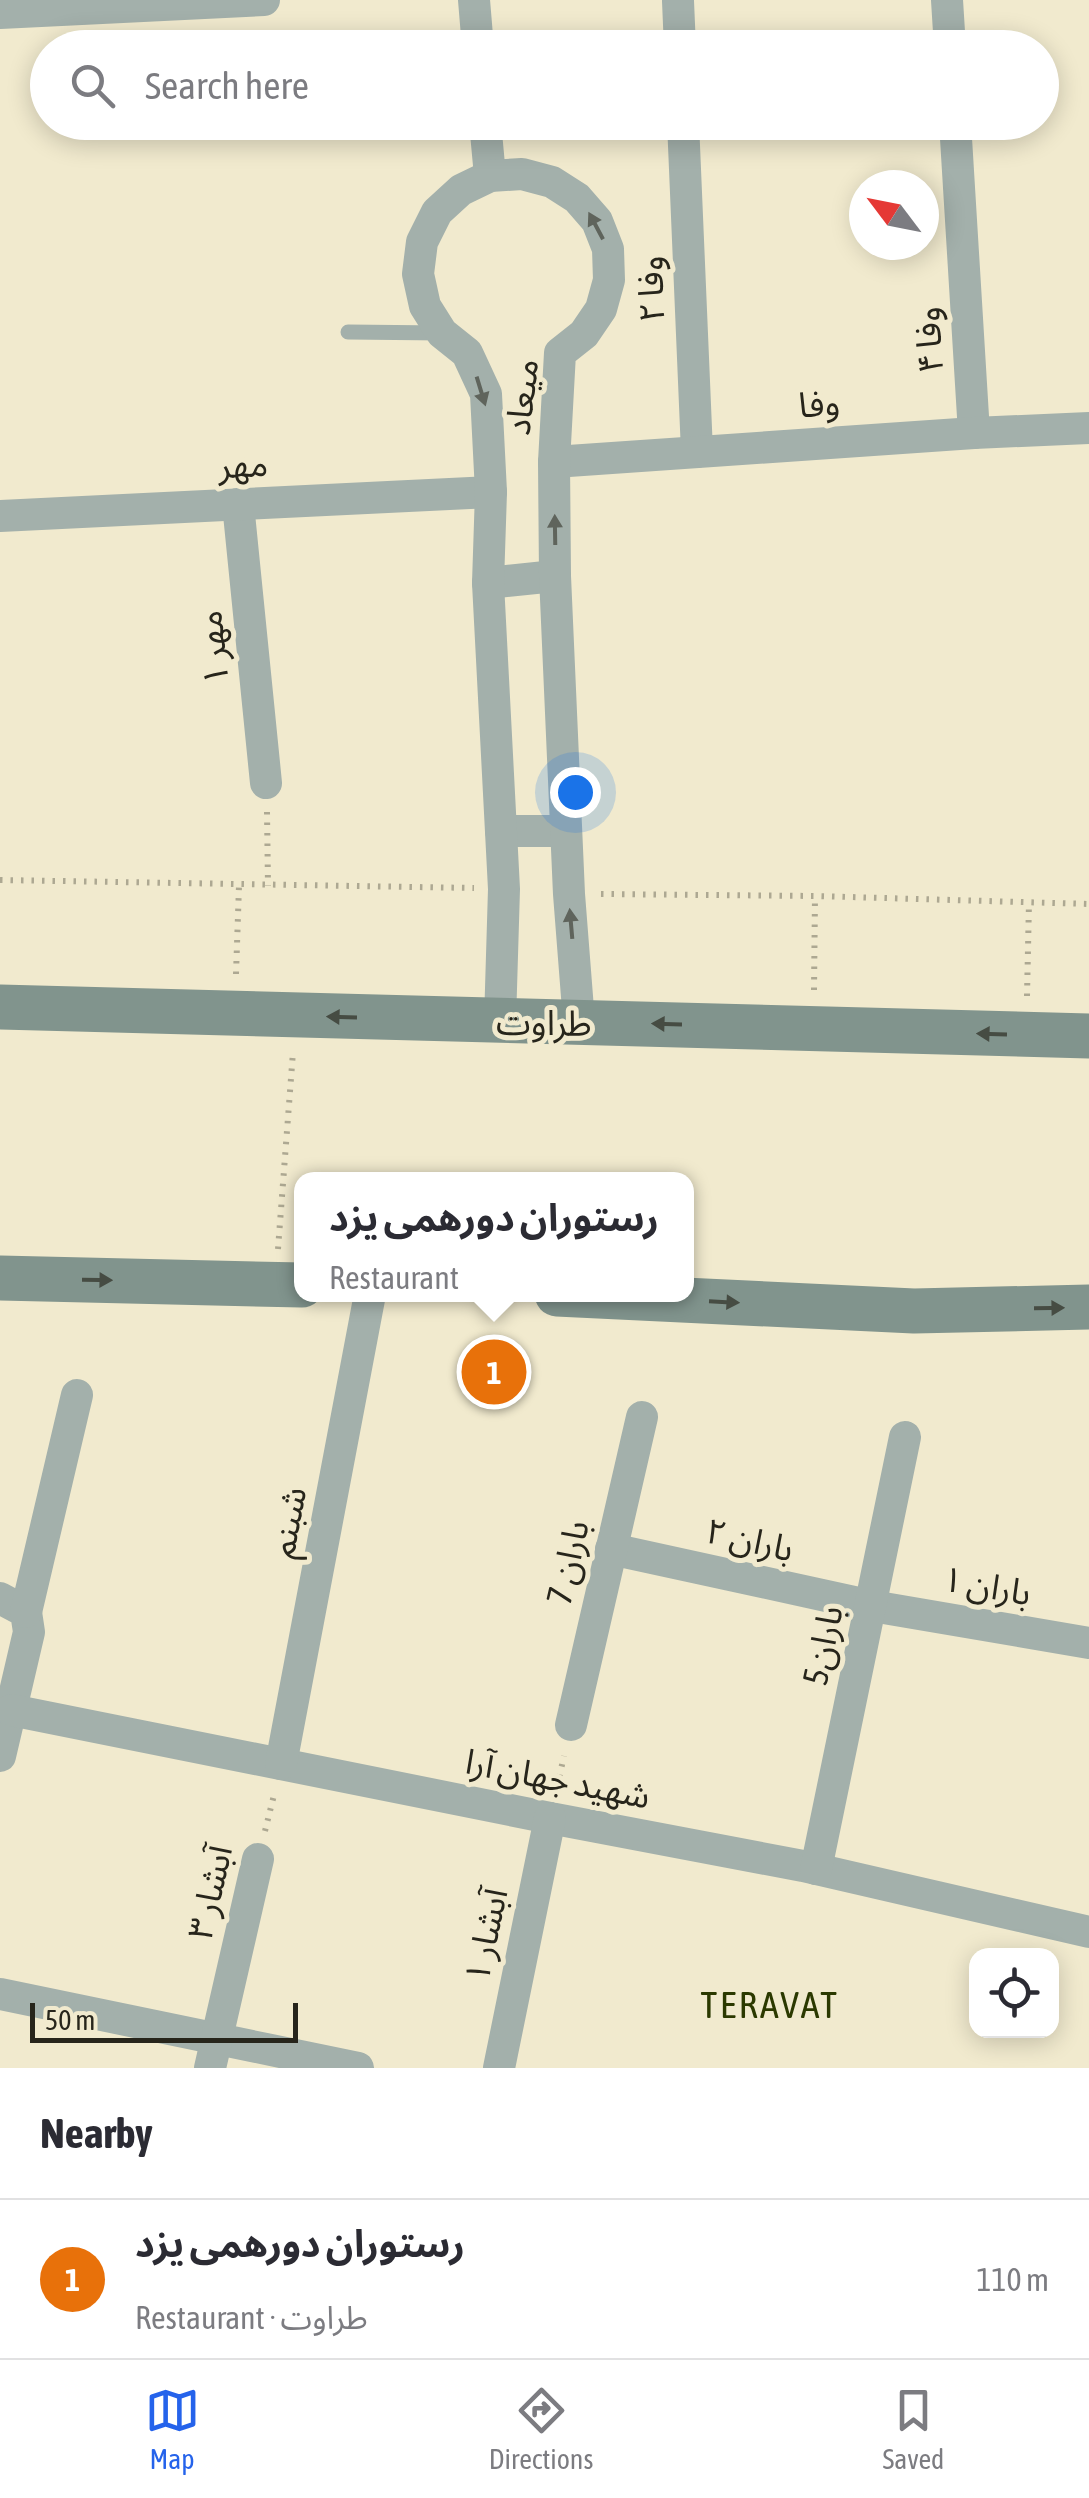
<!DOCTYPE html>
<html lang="en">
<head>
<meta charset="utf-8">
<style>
  body { margin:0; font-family:"Asap Condensed","Noto Sans Arabic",sans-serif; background:#f2f2f3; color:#2b2b33 }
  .controls { position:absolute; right:30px; bottom:30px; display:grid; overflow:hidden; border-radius:20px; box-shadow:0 5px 25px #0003 }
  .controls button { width:90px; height:90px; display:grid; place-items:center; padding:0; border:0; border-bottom:2px solid #e1e1e2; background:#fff; color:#2b2b33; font:50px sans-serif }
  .compass { position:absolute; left:849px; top:170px; width:90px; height:90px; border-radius:50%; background:#fff; box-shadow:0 5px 25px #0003; rotate:302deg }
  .scale { position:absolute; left:30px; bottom:25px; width:268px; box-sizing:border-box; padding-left:10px; border:5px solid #27251b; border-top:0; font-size:28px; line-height:35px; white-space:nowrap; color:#27251b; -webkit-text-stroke:8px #f1eace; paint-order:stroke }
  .you { position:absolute; left:575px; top:792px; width:35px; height:35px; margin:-25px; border:8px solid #fff; border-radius:50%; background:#1a73e8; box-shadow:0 0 0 15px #1a73e833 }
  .badge { display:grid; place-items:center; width:65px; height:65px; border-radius:50%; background:#2563eb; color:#fff; font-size:32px; font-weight:700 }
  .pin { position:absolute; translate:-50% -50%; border:5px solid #fff; box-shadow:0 2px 10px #0006 }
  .popup { position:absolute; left:294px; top:1172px; width:400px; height:130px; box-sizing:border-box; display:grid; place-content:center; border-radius:20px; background:#fff; filter:drop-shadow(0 2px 8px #0005); font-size:32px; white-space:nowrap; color:#7c7c81 }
  .popup b { font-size:38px; color:#2b2b33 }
  .popup::after { content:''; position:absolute; left:50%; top:100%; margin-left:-20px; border:20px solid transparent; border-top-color:#fff }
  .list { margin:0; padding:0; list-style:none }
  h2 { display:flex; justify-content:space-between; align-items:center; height:130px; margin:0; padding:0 40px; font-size:42px }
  h2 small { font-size:32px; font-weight:400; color:#7c7c81 }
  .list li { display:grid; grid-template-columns:65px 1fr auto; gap:30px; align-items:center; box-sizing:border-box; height:160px; padding:0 40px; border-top:2px solid #e1e1e2 }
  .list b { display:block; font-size:38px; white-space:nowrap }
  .list p { margin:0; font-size:32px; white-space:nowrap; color:#7c7c81 }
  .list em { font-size:32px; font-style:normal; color:#7c7c81 }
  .icon { flex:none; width:55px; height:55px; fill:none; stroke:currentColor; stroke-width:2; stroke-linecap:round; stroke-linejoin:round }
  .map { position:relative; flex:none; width:1089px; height:2068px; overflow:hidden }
  .search { position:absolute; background:#fff; box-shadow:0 5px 25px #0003; left:30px; right:30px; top:30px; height:110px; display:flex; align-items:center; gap:25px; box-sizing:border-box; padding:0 35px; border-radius:55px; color:#7c7c81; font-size:38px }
  .sheet { height:290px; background:#fff }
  nav { display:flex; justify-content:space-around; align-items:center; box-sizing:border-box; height:140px; border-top:2px solid #e1e1e2; background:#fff; font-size:28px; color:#7c7c81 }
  nav a { display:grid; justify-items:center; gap:5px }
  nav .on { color:#2563eb }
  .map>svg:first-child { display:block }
</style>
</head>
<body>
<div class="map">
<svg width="1089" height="2068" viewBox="0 0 1089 2068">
  <rect width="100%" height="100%" fill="#f1eace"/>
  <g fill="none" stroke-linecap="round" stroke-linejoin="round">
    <g stroke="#ada892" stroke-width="6" stroke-dasharray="2.5 8" stroke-linecap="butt">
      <path d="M 267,812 L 268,886"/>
      <path d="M 0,880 L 474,888"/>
      <path d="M 601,894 L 815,896 L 1089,904"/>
      <path d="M 236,974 L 239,886"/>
      <path d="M 814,990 L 815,896"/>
      <path d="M 1027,996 L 1029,902"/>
      <path d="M 278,1249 L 293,1052"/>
      <path d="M 557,1787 L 564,1756"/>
      <path d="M 265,1831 L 274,1795"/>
    </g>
    <path stroke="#a3b0ab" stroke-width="15" d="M 348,332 L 442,333"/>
    <g stroke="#a3b0ab" stroke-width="32">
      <path d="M 474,0 L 478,48"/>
      <path d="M 947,0 L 950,48"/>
      <path d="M 678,1 L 680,48"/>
      <path d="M 0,13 L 264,0"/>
      <path d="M 485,122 L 490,176"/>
      <path d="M 683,122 L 697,452"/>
      <path d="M 955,122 L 974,433"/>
      <path d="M 554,462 L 974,433 L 1089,428"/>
      <path d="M 238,504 L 266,783"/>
      <path d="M 0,516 L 491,492"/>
      <path d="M 488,583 L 555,576"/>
      <path d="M 501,831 L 566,831"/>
      <path d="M 500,1022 L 504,889 L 488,583 L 491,492 L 486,394 L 467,353 L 442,333 L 425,306 L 418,274 L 422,242 L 437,212 L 461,190 L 490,176 L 522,174 L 552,182 L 577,198 L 597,221 L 608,249 L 609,280 L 601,309 L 584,334 L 560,353 L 554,462 L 555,576 L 569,894 L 579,1022"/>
      <path d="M 611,1549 L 872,1606 L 1089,1643"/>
      <path d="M 0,1598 L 26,1612 L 29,1632 L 0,1756"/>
      <path d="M 26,1612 L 77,1395"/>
      <path d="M 11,1710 L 550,1818 L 803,1866 L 1089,1932"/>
      <path d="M 571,1725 L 642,1417"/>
      <path d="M 281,1764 L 370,1294"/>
      <path d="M 816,1869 L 905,1437"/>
      <path d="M 0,1994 L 358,2068"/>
      <path d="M 210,2068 L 258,1859"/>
      <path d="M 499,2068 L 550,1818"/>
    </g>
    <g stroke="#81948d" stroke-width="45">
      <path d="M 0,1007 L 1089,1036"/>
      <path d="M 0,1278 L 302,1285"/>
      <path d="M 557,1294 L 914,1311 L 1089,1307"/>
    </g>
  </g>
  <defs><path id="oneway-solid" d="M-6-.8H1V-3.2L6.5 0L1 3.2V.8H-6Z" transform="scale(2.5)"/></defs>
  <g fill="#5f645c">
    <use href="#oneway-solid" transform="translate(596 226) rotate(-118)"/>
    <use href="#oneway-solid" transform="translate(481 391) rotate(73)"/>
    <use href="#oneway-solid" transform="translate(555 530) rotate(-91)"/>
    <use href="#oneway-solid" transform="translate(571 924) rotate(-95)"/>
  </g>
  <g fill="#464c43">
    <use href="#oneway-solid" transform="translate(342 1017) rotate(-178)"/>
    <use href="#oneway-solid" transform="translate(667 1024) rotate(-178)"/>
    <use href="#oneway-solid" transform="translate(992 1034) rotate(-178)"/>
    <use href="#oneway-solid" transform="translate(97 1280) rotate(1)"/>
    <use href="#oneway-solid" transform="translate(724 1302) rotate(3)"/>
    <use href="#oneway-solid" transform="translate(1049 1308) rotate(-1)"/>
  </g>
  <g text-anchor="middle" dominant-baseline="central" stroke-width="10" stroke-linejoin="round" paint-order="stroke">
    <g font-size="35" fill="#27251b" stroke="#f1eace">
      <text transform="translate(650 289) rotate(-92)">وفا ۲</text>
      <text transform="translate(928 340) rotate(-94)">وفا ۴</text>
      <text transform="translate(521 397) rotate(-83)">میعاد</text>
      <text transform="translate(819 403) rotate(-4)">وفا</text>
      <text transform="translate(243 464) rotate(-3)">مهر</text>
      <text transform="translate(212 648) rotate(-96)">مهر ۱</text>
      <text transform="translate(544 1022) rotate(1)">طراوت</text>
      <text transform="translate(287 1522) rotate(-79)">شبنم</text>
      <text transform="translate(750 1539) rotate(13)">باران ۲</text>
      <text transform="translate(567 1562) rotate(-77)">باران 7</text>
      <text transform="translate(987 1585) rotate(10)">باران ۱</text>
      <text transform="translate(822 1645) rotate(-78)">باران5</text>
      <text transform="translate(558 1778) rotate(11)">شهید جهان آرا</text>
      <text transform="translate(209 1892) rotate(-77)">آبشار ۳</text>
      <text transform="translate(485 1935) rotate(-78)">آبشار ۱</text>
    </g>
    <g font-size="38" letter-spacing="2.5" fill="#2b3900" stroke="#f1eace">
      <text x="770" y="2004">TERAVAT</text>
    </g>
  </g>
</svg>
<div class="controls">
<button><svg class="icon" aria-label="locate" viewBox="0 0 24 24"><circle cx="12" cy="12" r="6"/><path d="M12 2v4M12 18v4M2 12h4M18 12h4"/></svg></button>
</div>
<svg class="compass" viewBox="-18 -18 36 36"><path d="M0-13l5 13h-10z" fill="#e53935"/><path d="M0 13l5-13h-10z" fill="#7c7c81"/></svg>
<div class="scale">50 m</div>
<div class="you"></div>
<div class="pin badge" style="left:494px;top:1372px;background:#e8710a">1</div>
<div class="popup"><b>رستوران دورهمی یزد</b>Restaurant</div>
<div class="search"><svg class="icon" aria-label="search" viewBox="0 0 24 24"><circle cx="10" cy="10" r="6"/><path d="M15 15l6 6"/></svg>Search here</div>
</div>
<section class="sheet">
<h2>Nearby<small></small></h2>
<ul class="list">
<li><span class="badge" style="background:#e8710a">1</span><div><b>رستوران دورهمی یزد</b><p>Restaurant · طراوت</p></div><em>110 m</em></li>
</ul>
</section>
<nav>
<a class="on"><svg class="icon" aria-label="map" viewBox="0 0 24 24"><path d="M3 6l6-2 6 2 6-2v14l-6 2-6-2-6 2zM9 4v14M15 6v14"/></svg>Map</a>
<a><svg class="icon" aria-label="directions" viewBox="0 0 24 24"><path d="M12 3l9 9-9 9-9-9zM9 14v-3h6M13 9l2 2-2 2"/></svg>Directions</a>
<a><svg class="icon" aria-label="saved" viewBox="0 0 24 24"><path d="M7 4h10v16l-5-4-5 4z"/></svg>Saved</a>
</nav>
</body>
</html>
